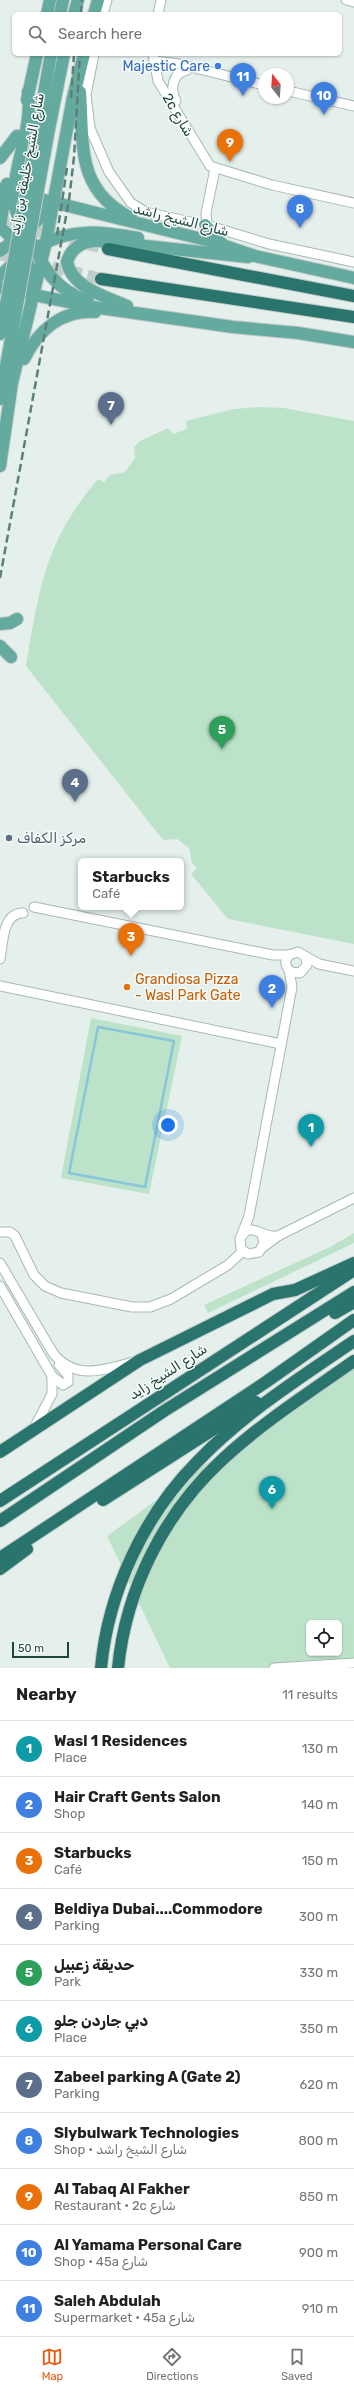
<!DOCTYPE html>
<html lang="en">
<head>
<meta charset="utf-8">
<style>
  body { margin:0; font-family:Rubik,"Noto Naskh Arabic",sans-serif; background:#f6f6f6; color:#202124 }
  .controls { position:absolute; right:12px; bottom:12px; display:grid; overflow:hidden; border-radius:6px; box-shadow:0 1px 3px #0004 }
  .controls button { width:36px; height:36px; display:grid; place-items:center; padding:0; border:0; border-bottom:1px solid #e0e0e0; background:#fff; color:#202124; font:20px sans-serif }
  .compass { position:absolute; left:258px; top:68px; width:36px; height:36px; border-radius:50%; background:#fff; box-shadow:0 1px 3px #0004; rotate:343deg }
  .scale { position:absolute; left:12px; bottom:10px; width:57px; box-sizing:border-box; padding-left:4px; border:2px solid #21443e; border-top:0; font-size:11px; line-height:14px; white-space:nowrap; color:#21443e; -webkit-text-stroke:3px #f6fbf9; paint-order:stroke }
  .you { position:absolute; left:168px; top:1125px; width:14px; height:14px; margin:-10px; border:3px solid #fff; border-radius:50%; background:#1a73e8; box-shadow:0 0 0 6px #1a73e833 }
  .badge { display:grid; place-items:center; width:26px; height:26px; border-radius:50%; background:#ea580c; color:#fff; font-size:13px; font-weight:700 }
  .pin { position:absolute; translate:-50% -33px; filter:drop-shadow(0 1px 2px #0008) }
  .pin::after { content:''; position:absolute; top:21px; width:14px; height:12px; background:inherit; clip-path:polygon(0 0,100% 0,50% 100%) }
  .popup { position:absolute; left:78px; top:858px; width:106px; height:52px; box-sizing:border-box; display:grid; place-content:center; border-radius:6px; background:#fff; filter:drop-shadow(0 1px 3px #0005); font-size:13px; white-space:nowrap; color:#757577 }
  .popup b { font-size:15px; color:#202124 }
  .popup::after { content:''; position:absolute; left:50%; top:100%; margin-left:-8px; border:8px solid transparent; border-top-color:#fff }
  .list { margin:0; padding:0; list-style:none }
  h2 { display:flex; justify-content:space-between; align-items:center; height:52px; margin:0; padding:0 16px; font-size:17px }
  h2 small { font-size:13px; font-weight:400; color:#757577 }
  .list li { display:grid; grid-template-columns:26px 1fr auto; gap:12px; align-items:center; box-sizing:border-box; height:56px; padding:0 16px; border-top:1px solid #e0e0e0 }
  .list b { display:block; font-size:15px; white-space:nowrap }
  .list p { margin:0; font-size:13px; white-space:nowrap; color:#757577 }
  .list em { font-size:13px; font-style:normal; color:#757577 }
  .icon { flex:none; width:22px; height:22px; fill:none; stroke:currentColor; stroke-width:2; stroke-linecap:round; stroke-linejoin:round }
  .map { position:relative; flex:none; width:354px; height:1668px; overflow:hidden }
  .search { position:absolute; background:#fff; box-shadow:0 1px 3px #0004; left:12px; right:12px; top:12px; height:44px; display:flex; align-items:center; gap:10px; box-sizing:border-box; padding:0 14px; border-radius:6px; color:#757577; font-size:15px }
  .sheet { height:668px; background:#fff }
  nav { display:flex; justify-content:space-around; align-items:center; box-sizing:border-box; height:56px; border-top:1px solid #e0e0e0; background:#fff; font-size:11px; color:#757577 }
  nav a { display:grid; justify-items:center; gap:2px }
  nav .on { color:#ea580c }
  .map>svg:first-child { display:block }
</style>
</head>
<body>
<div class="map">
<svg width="354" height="1668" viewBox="0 0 354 1668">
  <rect width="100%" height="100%" fill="#e5f0ec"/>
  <g fill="#bce3ca" fill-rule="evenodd">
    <path d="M 259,407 L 284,408 L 354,421 L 354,944 L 228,919 L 191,874 L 197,868 L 192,863 L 189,848 L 177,839 L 163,840 L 26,666 C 39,589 45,541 98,479 L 104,482 L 110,475 L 125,472 L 135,458 L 134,447 L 140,441 L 168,428 L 173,434 L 187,429 L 186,421 L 234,409 Z"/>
    <path d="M 91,1018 L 182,1036 L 149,1194 L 61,1178 Z"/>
    <path d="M 354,1233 L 354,1243 L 208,1313 L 204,1305 L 330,1247 Z"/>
    <path d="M 354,1356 L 354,1668 L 170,1668 L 107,1536 ZM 309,1623 L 339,1623 L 339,1653 L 309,1653 Z"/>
  </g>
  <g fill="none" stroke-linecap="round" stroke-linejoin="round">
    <path stroke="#87c5da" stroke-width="2.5" d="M 98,1027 L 174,1041 L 145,1187 L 69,1173 Z"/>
    <g stroke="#becec9" stroke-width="12" stroke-dasharray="12 6" stroke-linecap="butt">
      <path d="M 0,222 L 108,249"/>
      <path d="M 0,254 L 101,279"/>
    </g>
    <g stroke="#a6b9b4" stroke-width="11">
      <g id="minor">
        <path d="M 346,0 L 354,2"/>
        <path d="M 103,14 L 107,0"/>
        <path d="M 158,14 L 161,0"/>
        <path d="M 94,54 L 86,95 L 90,128 L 109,172 L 131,203 L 146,212 L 213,227 L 269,244 L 354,262"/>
        <path d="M 153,54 L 158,81 L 210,166 L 272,185 L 354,203"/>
        <path d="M 154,61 L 179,64 L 264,85"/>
        <path d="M 288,91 L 354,106"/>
        <path d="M 176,101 C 170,90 172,73 187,70"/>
        <path d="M 207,225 L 206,213 L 215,169"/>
        <path d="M 34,907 L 273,955 L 289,955"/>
        <path d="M 306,958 L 307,965 L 300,973 L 291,972 C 285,967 284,961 289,955 L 298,952 L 319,964 L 354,971"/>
        <path d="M 0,959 C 3,944 2,913 23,913"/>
        <path d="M 0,986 L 281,1044"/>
        <path d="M 0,1232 L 10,1232 L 15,1236 L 34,1275 L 45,1286 L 61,1293 L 132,1307 L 150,1307 L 171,1299 L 228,1265 L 243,1251"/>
        <path d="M 242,1234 L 249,1216 L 292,987 L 289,970"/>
        <path d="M 262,1235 L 264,1243 L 259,1252 L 248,1254 L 241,1249 L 240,1238 L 247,1230 C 258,1228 264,1238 278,1236"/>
        <path d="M 262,1248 L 278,1236 L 354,1198"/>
        <path d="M 0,1263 L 53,1353 C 75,1381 104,1370 133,1362"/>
        <path d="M 0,1286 L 52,1376 L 52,1394 L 34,1428"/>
        <path d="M 52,1376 L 63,1385 L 68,1382 L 68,1375 L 59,1365"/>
        <path d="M 274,1668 L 354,1663"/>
      </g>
    </g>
    <g stroke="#c1cbc9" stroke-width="14">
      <g id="major">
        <path d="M 47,14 L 50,0"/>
        <path d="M 60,14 L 63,0"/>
        <path d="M 74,14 L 78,0"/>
        <path d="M 94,14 L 98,0"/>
        <path d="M 28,92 C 33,129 13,164 14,200 C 14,211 21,222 26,231 C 42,263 51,289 88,301"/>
        <path d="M 80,92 C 84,145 75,189 131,218"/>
        <path d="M 27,100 L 37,54"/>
        <path d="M 38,127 L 51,54"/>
        <path d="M 49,129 L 64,54"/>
        <path d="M 0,158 L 17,136"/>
        <path d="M 0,189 L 210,241 L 255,256 L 354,278"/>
        <path d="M 205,225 L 223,245"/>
        <path d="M 0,226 L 7,184"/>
        <path d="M 0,227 C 18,242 32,262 32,286"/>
        <path d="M 40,246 C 72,227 103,232 138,238"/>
        <path d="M 0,251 L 26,232 L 53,204"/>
        <path d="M 0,276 L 19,258"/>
        <path d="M 0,288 L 93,307 L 233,327 L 298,333 L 354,342"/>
        <path d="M 127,306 C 107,297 72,288 67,262 C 71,247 85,240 99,241 L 248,257"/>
        <path d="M 0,334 L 7,299"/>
        <path d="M 24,359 C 38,331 61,310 95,312"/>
        <path d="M 0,399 L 18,300"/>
        <path d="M 0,466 L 12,383 L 46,242 L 73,97 L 84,54"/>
        <path d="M 0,624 L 10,623 L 17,619"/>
        <path d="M 0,646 L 11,657"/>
      </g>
    </g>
    <g stroke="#c1cbc9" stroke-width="14">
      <g id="highway">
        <path d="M 108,249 L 354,296"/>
        <path d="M 101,279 L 354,317"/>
        <path d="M 335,1313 L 354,1302"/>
        <path d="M 0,1452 L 140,1360 L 273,1294 L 295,1290 L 354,1263"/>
        <path d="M 103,1500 L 256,1402"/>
        <path d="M 0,1501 L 354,1270"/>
        <path d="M 0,1521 L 164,1411 L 354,1292"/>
        <path d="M 0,1558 L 266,1382 L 354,1320"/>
        <path d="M 0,1569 L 27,1549"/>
        <path d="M 101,1668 C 108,1592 144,1515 198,1461 C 243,1414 301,1377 354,1341"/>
        <path d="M 118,1668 C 126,1589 164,1513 223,1459 C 263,1422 310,1392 354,1361"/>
      </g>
    </g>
    <use href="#minor" stroke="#fff" stroke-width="9"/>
    <use href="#major" stroke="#64aa9f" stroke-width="12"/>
    <use href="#highway" stroke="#29746d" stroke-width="12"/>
    <g stroke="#5c7f79" stroke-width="2.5" stroke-dasharray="8 4" stroke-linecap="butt">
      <path d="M 81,14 L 82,0"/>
      <path d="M 71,98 L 74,54"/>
      <path d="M 57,235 L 67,168"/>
      <path d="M 0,578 L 69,200 L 74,157 L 80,54"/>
    </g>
    <g stroke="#c1cbc9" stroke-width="14" stroke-linecap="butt">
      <g id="major-bridge">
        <path d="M 7,299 L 38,127"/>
        <path d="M 18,300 L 49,129"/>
      </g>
    </g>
    <use href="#major-bridge" stroke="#64aa9f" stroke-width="12"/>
  </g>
  <circle fill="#3f7fe0" stroke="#f6fbf9" stroke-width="1.5" cx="218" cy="66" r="4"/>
  <circle fill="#5c6f8a" stroke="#f6fbf9" stroke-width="1.5" cx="9" cy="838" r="4"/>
  <circle fill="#e8710a" stroke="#f6fbf9" stroke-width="1.5" cx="127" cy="987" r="4"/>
  <g text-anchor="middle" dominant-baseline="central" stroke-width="3" stroke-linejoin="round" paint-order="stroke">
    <g font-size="14" fill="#366cbe" stroke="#f6fbf9" text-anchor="end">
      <text x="210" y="66">Majestic Care</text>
    </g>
    <g font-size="14" fill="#21443e" stroke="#f6fbf9">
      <text transform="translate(178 115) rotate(59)">2c شارع</text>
      <text transform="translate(27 164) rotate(-80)">شارع الشيخ خليفة بن زايد</text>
      <text transform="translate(181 220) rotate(14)">شارع الشيخ راشد</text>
      <text transform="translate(168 1372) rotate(-33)">شارع الشيخ زايد</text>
    </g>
    <g font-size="14" fill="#4e5e75" stroke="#f6fbf9" text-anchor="start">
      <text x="17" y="838">مركز الكفاف</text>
    </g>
    <g font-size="14" fill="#c56008" stroke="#f6fbf9" text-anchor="start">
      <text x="135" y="979">Grandiosa Pizza<tspan x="135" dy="16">- Wasl Park Gate</tspan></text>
    </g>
  </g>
</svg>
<div class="controls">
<button><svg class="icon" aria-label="locate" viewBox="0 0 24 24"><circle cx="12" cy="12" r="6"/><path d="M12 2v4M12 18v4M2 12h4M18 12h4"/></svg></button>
</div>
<svg class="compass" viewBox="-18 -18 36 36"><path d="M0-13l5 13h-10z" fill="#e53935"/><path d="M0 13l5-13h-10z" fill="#757577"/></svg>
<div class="scale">50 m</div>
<div class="you"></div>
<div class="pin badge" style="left:311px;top:1147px;background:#0f9aa8">1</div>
<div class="pin badge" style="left:272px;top:1008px;background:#3f7fe0">2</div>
<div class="pin badge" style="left:131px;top:956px;background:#e8710a">3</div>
<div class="popup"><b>Starbucks</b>Café</div>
<div class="pin badge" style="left:75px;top:802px;background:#5c6f8a">4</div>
<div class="pin badge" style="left:222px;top:749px;background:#2e9e5b">5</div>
<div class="pin badge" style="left:272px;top:1509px;background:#0f9aa8">6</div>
<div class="pin badge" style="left:111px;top:425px;background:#5c6f8a">7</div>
<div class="pin badge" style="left:300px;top:228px;background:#3f7fe0">8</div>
<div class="pin badge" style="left:230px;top:162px;background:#e8710a">9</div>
<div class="pin badge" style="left:324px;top:115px;background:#3f7fe0">10</div>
<div class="pin badge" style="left:243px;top:96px;background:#3f7fe0">11</div>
<div class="search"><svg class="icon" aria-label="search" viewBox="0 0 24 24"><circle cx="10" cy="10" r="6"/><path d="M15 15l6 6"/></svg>Search here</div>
</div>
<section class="sheet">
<h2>Nearby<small>11 results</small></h2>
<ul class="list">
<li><span class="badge" style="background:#0f9aa8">1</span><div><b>Wasl 1 Residences</b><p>Place</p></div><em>130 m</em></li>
<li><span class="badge" style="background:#3f7fe0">2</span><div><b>Hair Craft Gents Salon</b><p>Shop</p></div><em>140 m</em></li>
<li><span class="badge" style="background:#e8710a">3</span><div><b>Starbucks</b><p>Café</p></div><em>150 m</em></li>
<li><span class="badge" style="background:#5c6f8a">4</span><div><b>Beldiya Dubai....Commodore</b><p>Parking</p></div><em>300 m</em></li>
<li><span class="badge" style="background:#2e9e5b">5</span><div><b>حديقة زعبيل</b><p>Park</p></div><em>330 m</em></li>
<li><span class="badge" style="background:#0f9aa8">6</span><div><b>دبي جاردن جلو</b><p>Place</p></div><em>350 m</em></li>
<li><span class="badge" style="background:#5c6f8a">7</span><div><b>Zabeel parking A (Gate 2)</b><p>Parking</p></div><em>620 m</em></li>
<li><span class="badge" style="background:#3f7fe0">8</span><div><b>Slybulwark Technologies</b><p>Shop · شارع الشيخ راشد</p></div><em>800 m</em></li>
<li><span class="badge" style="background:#e8710a">9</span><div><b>Al Tabaq Al Fakher</b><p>Restaurant · 2c شارع</p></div><em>850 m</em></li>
<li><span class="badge" style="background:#3f7fe0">10</span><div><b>Al Yamama Personal Care</b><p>Shop · 45a شارع</p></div><em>900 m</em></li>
<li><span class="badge" style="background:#3f7fe0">11</span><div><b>Saleh Abdulah</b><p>Supermarket · 45a شارع</p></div><em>910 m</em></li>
</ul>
</section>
<nav>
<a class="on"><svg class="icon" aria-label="map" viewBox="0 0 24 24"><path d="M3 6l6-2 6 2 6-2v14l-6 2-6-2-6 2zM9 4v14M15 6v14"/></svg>Map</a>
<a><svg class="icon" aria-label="directions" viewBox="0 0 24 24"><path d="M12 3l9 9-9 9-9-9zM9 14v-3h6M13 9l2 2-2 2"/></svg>Directions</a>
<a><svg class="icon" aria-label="saved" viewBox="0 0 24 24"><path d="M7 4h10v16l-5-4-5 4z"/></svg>Saved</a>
</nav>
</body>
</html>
